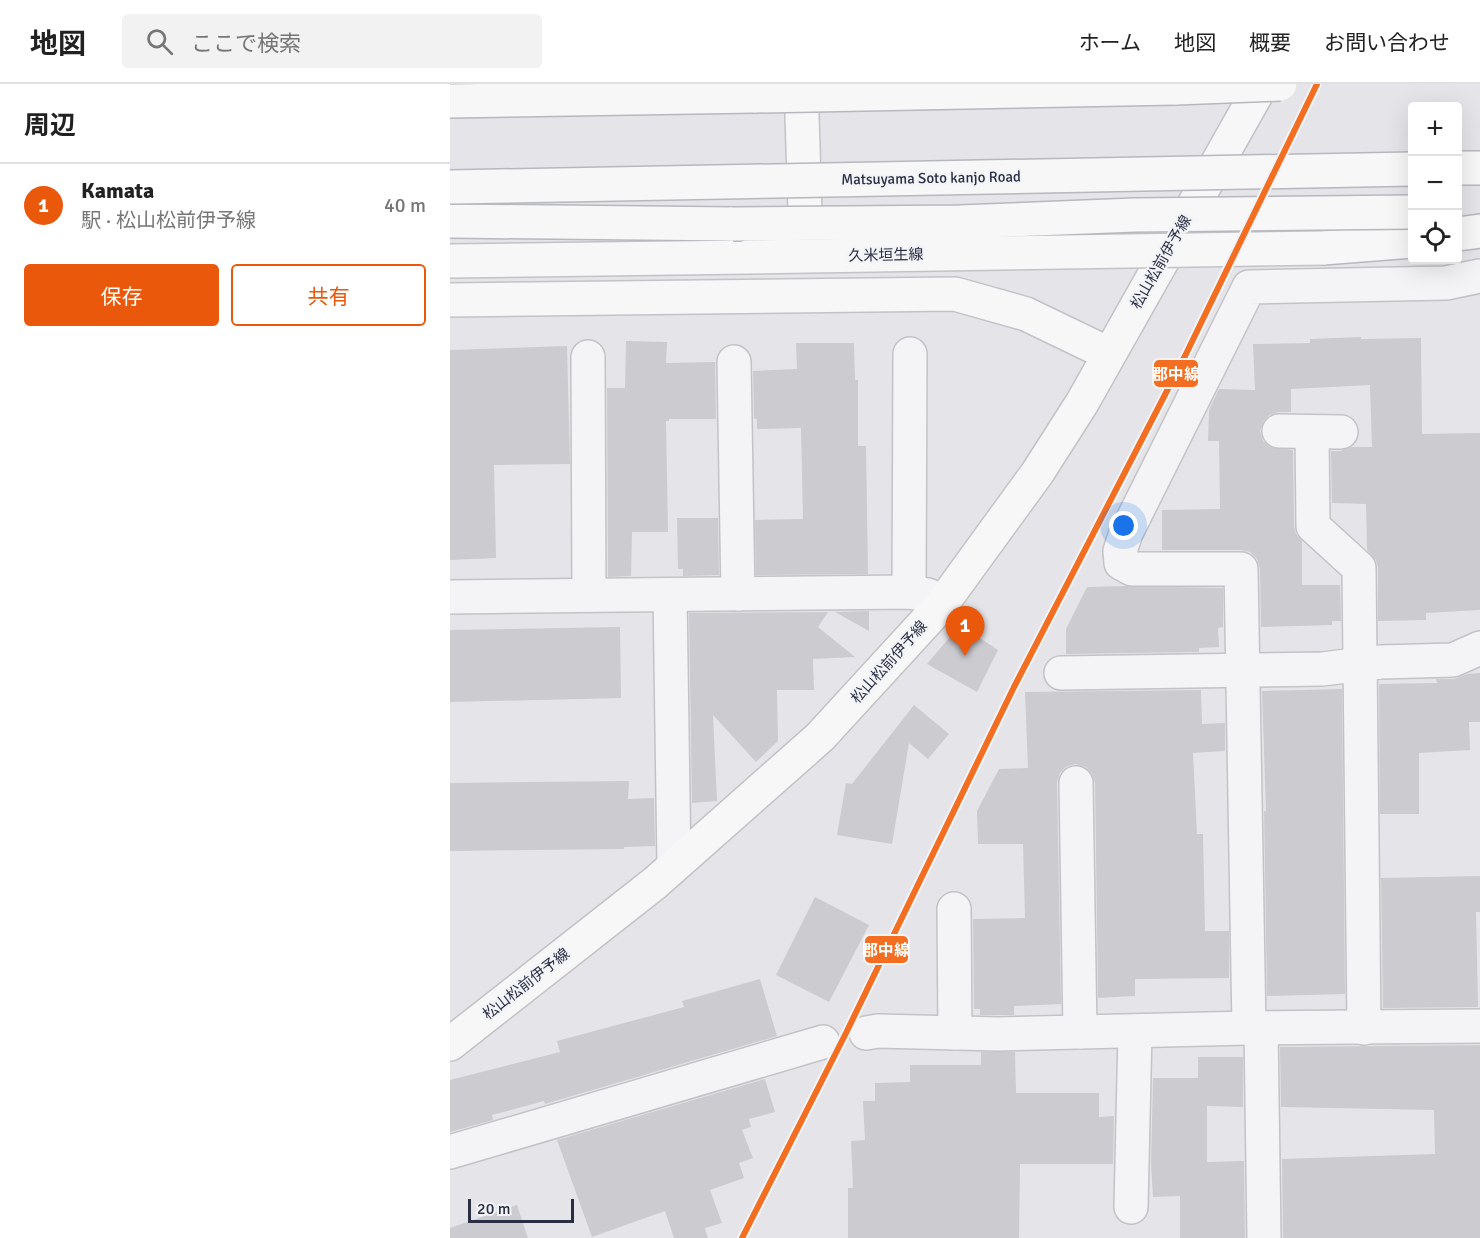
<!DOCTYPE html>
<html lang="ja">
<head>
<meta charset="utf-8">
<style>
  body { margin:0; font-family:Signika,"Noto Sans JP",sans-serif; background:#f2f2f2; color:#222 }
  .controls { position:absolute; right:18px; top:18px; display:grid; overflow:hidden; border-radius:6px; box-shadow:0 6px 24px #0002 }
  .controls button { width:54px; height:54px; display:grid; place-items:center; padding:0; border:0; border-bottom:2px solid #e0e0e0; background:#fff; color:#222; font:30px sans-serif }
  .scale { position:absolute; left:18px; bottom:15px; width:106px; box-sizing:border-box; padding-left:6px; border:3px solid #2b2e43; border-top:0; font-size:16px; line-height:21px; white-space:nowrap; color:#2b2e43; -webkit-text-stroke:4px #f3f4f8; paint-order:stroke }
  .you { position:absolute; left:674px; top:442px; width:21px; height:21px; margin:-15px; border:4px solid #fff; border-radius:50%; background:#1a73e8; box-shadow:0 0 0 9px #1a73e833 }
  .badge { display:grid; place-items:center; width:39px; height:39px; border-radius:50%; background:#ea580c; color:#fff; font-size:20px; font-weight:700 }
  .pin { position:absolute; translate:-50% -50px; filter:drop-shadow(0 2px 3px #0008) }
  .pin::after { content:''; position:absolute; top:32px; width:21px; height:18px; background:inherit; clip-path:polygon(0 0,100% 0,50% 100%) }
  .list { margin:0; padding:0; list-style:none }
  h2 { display:flex; justify-content:space-between; align-items:center; height:78px; margin:0; padding:0 24px; font-size:26px }
  h2 small { font-size:20px; font-weight:400; color:#767676 }
  .list li { display:grid; grid-template-columns:39px 1fr auto; gap:18px; align-items:center; box-sizing:border-box; height:84px; padding:0 24px; border-top:2px solid #e0e0e0 }
  .list b { display:block; font-size:22px; white-space:nowrap }
  .list p { margin:0; font-size:20px; white-space:nowrap; color:#767676 }
  .list em { font-size:20px; font-style:normal; color:#767676 }
  .actions { display:flex; gap:12px; padding:18px 24px }
  .actions a { flex:1; padding:14px 0; border:2px solid #ea580c; border-radius:6px; text-align:center; font-size:21px; color:#ea580c }
  .actions .main { background:#ea580c; color:#fff }
  .icon { flex:none; width:33px; height:33px; fill:none; stroke:currentColor; stroke-width:2; stroke-linecap:round; stroke-linejoin:round }
  .map { position:relative; flex:none; width:1030px; height:1154px; overflow:hidden }
  header { display:flex; align-items:center; gap:36px; box-sizing:border-box; height:84px; padding:0 30px; background:#fff; border-bottom:2px solid #e0e0e0 }
  header strong { font-size:28px }
  nav { display:flex; gap:33px; margin-inline-start:auto; font-size:21px }
  .search { width:420px; height:54px; background:#f2f2f2; display:flex; align-items:center; gap:15px; box-sizing:border-box; padding:0 21px; border-radius:6px; color:#767676; font-size:22px }
  main { display:flex }
  aside { flex:1; background:#fff }
  .map>svg:first-child { display:block }
</style>
</head>
<body>
<header>
<strong>地図</strong>
<div class="search"><svg class="icon" aria-label="search" viewBox="0 0 24 24"><circle cx="10" cy="10" r="6"/><path d="M15 15l6 6"/></svg>ここで検索</div>
<nav><a>ホーム</a><a>地図</a><a>概要</a><a>お問い合わせ</a></nav>
</header>
<main>
<aside>
<h2>周辺<small></small></h2>
<ul class="list">
<li><span class="badge">1</span><div><b>Kamata</b><p>駅 · 松山松前伊予線</p></div><em>40 m</em></li>
</ul>
<div class="actions"><a class="main">保存</a><a>共有</a></div>
</aside>
<div class="map">
<svg width="1030" height="1154" viewBox="0 0 1030 1154">
  <rect width="100%" height="100%" fill="#e5e5e9"/>
  <g fill="#cbcbd0">
    <path d="M 911,253 L 911,255 L 971,254 L 972,350 L 1030,349 L 1030,526 L 976,529 L 976,536 L 928,537 L 928,484 L 926,476 L 917,466 L 916,420 L 882,419 L 881,367 L 891,367 L 902,363 L 922,363 L 920,301 L 841,305 L 841,328 L 829,328 L 819,331 L 813,338 L 810,347 L 813,357 L 820,363 L 843,366 L 844,442 L 846,450 L 852,457 L 852,501 L 890,501 L 891,537 L 882,537 L 882,541 L 811,543 L 810,485 L 807,475 L 800,468 L 791,466 L 712,466 L 712,426 L 770,425 L 769,357 L 758,357 L 759,326 L 769,305 L 805,306 L 803,260 L 860,259 L 860,255 Z"/>
    <path d="M 176,257 L 217,258 L 216,279 L 265,278 L 266,335 L 219,335 L 219,337 L 216,337 L 218,448 L 182,448 L 181,492 L 158,493 L 157,304 L 175,304 Z"/>
    <path d="M 346,259 L 404,259 L 405,296 L 408,296 L 408,362 L 416,362 L 418,490 L 306,491 L 305,436 L 353,435 L 351,344 L 307,345 L 307,335 L 304,335 L 303,287 L 347,285 Z"/>
    <path d="M 117,262 L 120,380 L 44,381 L 46,474 L 0,476 L 0,266 Z"/>
    <path d="M 227,434 L 268,434 L 269,491 L 233,492 L 233,485 L 228,485 Z"/>
    <path d="M 677,502 L 773,504 L 773,543 L 768,544 L 769,563 L 749,564 L 749,568 L 616,570 L 616,545 L 637,503 Z"/>
    <path d="M 419,527 L 419,547 L 385,528 Z"/>
    <path d="M 378,528 L 368,543 L 405,573 L 363,575 L 364,606 L 327,606 L 328,657 L 306,678 L 263,631 L 267,717 L 242,719 L 239,529 Z"/>
    <path d="M 510,541 L 548,566 L 527,608 L 477,580 Z"/>
    <path d="M 170,543 L 171,614 L 0,618 L 0,546 Z"/>
    <path d="M 1030,589 L 1030,638 L 1019,638 L 1020,666 L 969,669 L 969,730 L 930,730 L 929,600 L 987,599 L 986,595 L 1004,595 L 1018,590 Z"/>
    <path d="M 892,605 L 895,910 L 817,912 L 814,727 L 816,727 L 812,607 Z"/>
    <path d="M 751,606 L 752,640 L 775,639 L 775,667 L 743,669 L 747,750 L 753,750 L 755,847 L 779,847 L 779,894 L 685,895 L 685,912 L 648,914 L 645,699 L 642,690 L 636,683 L 625,680 L 616,683 L 610,689 L 607,699 L 611,920 L 564,922 L 564,931 L 530,931 L 530,925 L 524,925 L 523,835 L 575,834 L 573,760 L 528,760 L 527,727 L 549,685 L 578,684 L 575,608 Z"/>
    <path d="M 464,621 L 499,650 L 478,675 L 459,659 L 442,760 L 387,751 L 396,699 L 402,700 Z"/>
    <path d="M 179,697 L 178,715 L 204,714 L 205,762 L 174,763 L 174,765 L 0,767 L 0,699 Z"/>
    <path d="M 1030,792 L 1030,828 L 1026,828 L 1028,923 L 933,924 L 931,794 Z"/>
    <path d="M 365,813 L 419,841 L 379,918 L 326,891 Z"/>
    <path d="M 310,895 L 327,952 L 95,1020 L 94,1017 L 42,1031 L 43,1036 L 0,1048 L 0,996 L 110,968 L 107,957 L 234,923 L 232,917 Z"/>
    <path d="M 1030,961 L 1030,1154 L 833,1154 L 832,1075 L 985,1070 L 984,1026 L 831,1023 L 830,963 Z"/>
    <path d="M 531,968 L 565,968 L 566,1009 L 649,1009 L 649,1033 L 664,1032 L 663,1080 L 570,1080 L 569,1154 L 398,1154 L 398,1104 L 403,1104 L 401,1057 L 415,1056 L 413,1017 L 425,1017 L 425,999 L 460,998 L 460,981 L 531,981 Z"/>
    <path d="M 748,973 L 793,973 L 793,1023 L 757,1022 L 757,1078 L 794,1077 L 795,1154 L 730,1154 L 730,1112 L 703,1113 L 701,1080 L 703,994 L 748,994 Z"/>
    <path d="M 315,995 L 325,1028 L 299,1035 L 301,1043 L 292,1046 L 303,1074 L 289,1079 L 294,1094 L 260,1106 L 272,1139 L 255,1144 L 258,1154 L 224,1154 L 215,1127 L 142,1153 L 107,1056 Z"/>
    <path d="M 67,1121 L 78,1154 L 0,1154 L 0,1144 Z"/>
  </g>
  <g fill="none" stroke-linecap="round" stroke-linejoin="round">
    <g stroke="#c3c3c7" stroke-width="36">
      <g id="street">
        <path d="M 138,273 L 139,511"/>
        <path d="M 284,278 L 288,510"/>
        <path d="M 829,347 L 891,348"/>
        <path d="M 862,348 L 863,442 L 909,484 L 914,944"/>
        <path d="M 459,508 L 460,270"/>
        <path d="M 220,511 L 224,781"/>
        <path d="M 0,513 L 459,508 L 478,511 L 492,520"/>
        <path d="M 611,589 L 872,585 L 931,578 L 1003,576 L 1030,564"/>
        <path d="M 626,699 L 630,948"/>
        <path d="M 504,825 L 505,949"/>
        <path d="M 799,944 L 791,485 L 682,485 L 671,479 L 670,467 L 676,449 L 799,203 L 996,199 L 1030,192"/>
        <path d="M 811,944 L 814,1154"/>
        <path d="M 416,949 L 428,947 L 548,950 L 799,944 L 1030,942"/>
        <path d="M 0,1068 L 373,958"/>
        <path d="M 681,1123 L 685,947"/>
      </g>
    </g>
    <g stroke="#c3c3c7" stroke-width="36">
      <g id="secondary">
        <path d="M 351,0 L 356,159 L 352,165"/>
        <path d="M 0,177 L 298,173"/>
        <path d="M 0,216 L 505,210 L 576,230 L 659,270"/>
        <path d="M 0,960 L 205,799 L 370,653 L 492,520 L 588,388 L 632,319 L 812,0"/>
      </g>
    </g>
    <g stroke="#b7b8be" stroke-width="36">
      <g id="highway">
        <path d="M 0,17 L 306,12"/>
        <path d="M 1008,84 L 1030,84"/>
        <path d="M 0,137 L 283,140"/>
        <path d="M 1008,150 L 1030,147"/>
        <path d="M 873,164 L 962,157"/>
      </g>
    </g>
    <use href="#street" stroke="#f4f4f6" stroke-width="33"/>
    <use href="#secondary" stroke="#f7f7f8" stroke-width="33"/>
    <use href="#highway" stroke="#f7f7f8" stroke-width="33"/>
    <g stroke="#c3c3c7" stroke-width="36" stroke-linecap="butt">
      <path id="secondary-bridge" d="M 298,173 L 873,164"/>
    </g>
    <g stroke="#b7b8be" stroke-width="36" stroke-linecap="butt">
      <g id="highway-bridge">
        <path d="M 703,1 L 726,4 L 830,0"/>
        <path d="M 306,12 L 726,4"/>
        <path d="M 0,103 L 962,85"/>
        <path d="M 283,140 L 510,138 L 685,131 L 962,128"/>
      </g>
    </g>
    <use href="#secondary-bridge" stroke="#f7f7f8" stroke-width="33"/>
    <use href="#highway-bridge" stroke="#f7f7f8" stroke-width="33"/>
    <g stroke="#f3f4f8" stroke-width="10">
      <path id="rail-1" d="M 292,1154 L 395,951 L 564,603 L 735,272 L 867,0"/>
    </g>
    <use href="#rail-1" stroke="#f36e21" stroke-width="6"/>
  </g>
  <g text-anchor="middle" dominant-baseline="central" stroke-width="4.5" stroke-linejoin="round" paint-order="stroke">
    <g font-size="15" fill="#2b2e43" stroke="#f3f4f8">
      <text transform="translate(481 94) rotate(-1)">Matsuyama Soto kanjo Road</text>
      <text transform="translate(436 171) rotate(-1)">久米垣生線</text>
      <text transform="translate(711 178) rotate(-60)">松山松前伊予線</text>
      <text transform="translate(439 578) rotate(-48)">松山松前伊予線</text>
      <text transform="translate(76 900) rotate(-38)">松山松前伊予線</text>
    </g>
  </g>
  <g stroke="#f3f4f8" stroke-width="2">
    <rect x="703" y="275" width="46" height="29" rx="6" fill="#f36e21"/>
    <rect x="414" y="851" width="45" height="29" rx="6" fill="#f36e21"/>
  </g>
  <g font-size="16" text-anchor="middle" font-weight="bold" fill="#fff">
    <text x="726" y="296">郡中線</text>
    <text x="436" y="872">郡中線</text>
  </g>
</svg>
<div class="controls">
<button>+</button>
<button>−</button>
<button><svg class="icon" aria-label="locate" viewBox="0 0 24 24"><circle cx="12" cy="12" r="6"/><path d="M12 2v4M12 18v4M2 12h4M18 12h4"/></svg></button>
</div>
<div class="scale">20 m</div>
<div class="you"></div>
<div class="pin badge" style="left:515px;top:572px">1</div>
</div>
</main>
</body>
</html>
